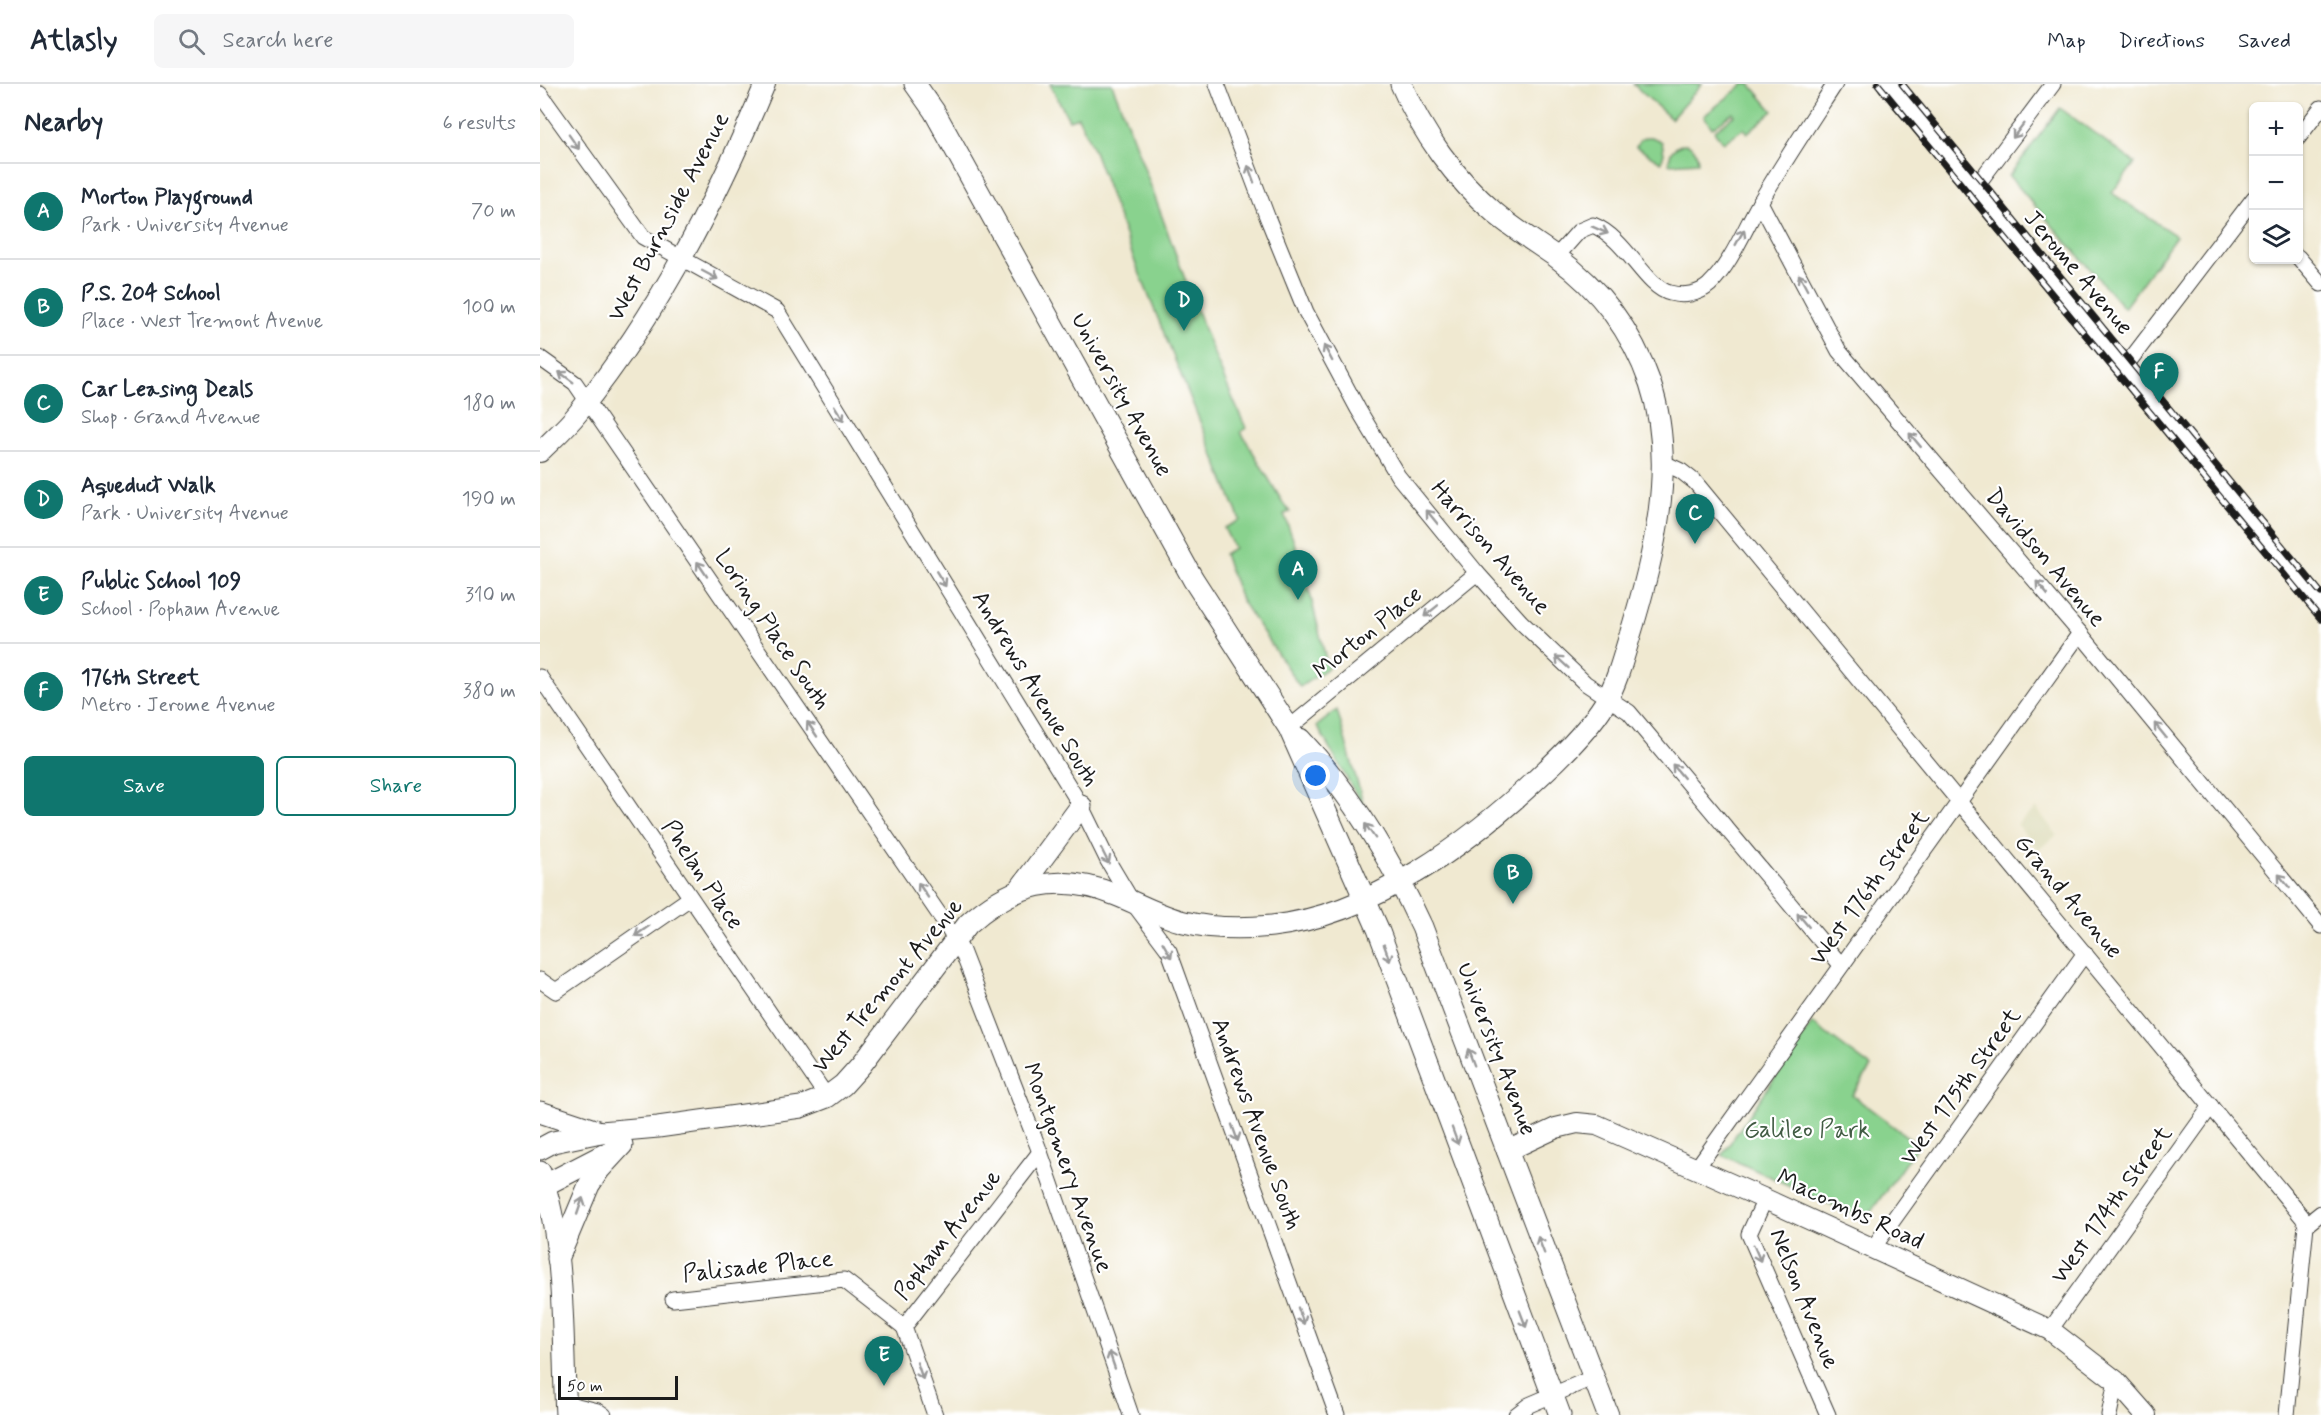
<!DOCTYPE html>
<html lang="en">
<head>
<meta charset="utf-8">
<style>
  body { margin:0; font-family:Mynerve,sans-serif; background:#f6f6f7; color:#1f2937 }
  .controls { position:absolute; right:18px; top:18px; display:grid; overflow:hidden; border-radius:9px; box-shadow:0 2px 4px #0004 }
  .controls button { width:54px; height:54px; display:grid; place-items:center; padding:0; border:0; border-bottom:2px solid #e0e1e3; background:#fff; color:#1f2937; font:30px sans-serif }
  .scale { position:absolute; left:18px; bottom:15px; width:120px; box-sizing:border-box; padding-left:6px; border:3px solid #1c1c1c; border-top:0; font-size:16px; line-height:21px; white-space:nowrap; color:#1c1c1c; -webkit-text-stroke:4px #fff; paint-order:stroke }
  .you { position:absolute; left:776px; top:692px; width:21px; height:21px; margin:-15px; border:4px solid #fff; border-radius:50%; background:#1a73e8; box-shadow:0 0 0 9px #1a73e833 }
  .badge { display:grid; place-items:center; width:39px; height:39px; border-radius:50%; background:#0f766e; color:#fff; font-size:20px; font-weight:700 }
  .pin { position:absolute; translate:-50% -50px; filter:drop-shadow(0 2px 3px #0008) }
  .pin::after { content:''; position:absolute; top:32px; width:21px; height:18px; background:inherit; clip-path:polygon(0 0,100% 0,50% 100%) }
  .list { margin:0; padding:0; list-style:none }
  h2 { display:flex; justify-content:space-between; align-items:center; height:78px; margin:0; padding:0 24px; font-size:26px }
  h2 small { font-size:20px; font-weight:400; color:#747a83 }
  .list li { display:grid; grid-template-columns:39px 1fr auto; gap:18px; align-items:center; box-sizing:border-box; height:96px; padding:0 24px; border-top:2px solid #e0e1e3 }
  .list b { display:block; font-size:22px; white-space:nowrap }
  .list p { margin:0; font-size:20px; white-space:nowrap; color:#747a83 }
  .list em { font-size:20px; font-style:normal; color:#747a83 }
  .actions { display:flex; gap:12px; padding:18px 24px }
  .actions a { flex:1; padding:14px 0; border:2px solid #0f766e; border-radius:9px; text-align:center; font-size:21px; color:#0f766e }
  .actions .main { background:#0f766e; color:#fff }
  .icon { flex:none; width:33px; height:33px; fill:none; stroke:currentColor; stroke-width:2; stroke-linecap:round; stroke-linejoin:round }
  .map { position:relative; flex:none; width:1781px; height:1331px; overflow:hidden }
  header { display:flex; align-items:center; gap:36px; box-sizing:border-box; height:84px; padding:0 30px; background:#fff; border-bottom:2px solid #e0e1e3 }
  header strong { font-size:28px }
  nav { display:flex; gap:33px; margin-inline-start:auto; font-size:21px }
  .search { width:420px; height:54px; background:#f6f6f7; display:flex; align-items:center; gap:15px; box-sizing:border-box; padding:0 21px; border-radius:9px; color:#747a83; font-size:22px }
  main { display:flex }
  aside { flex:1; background:#fff }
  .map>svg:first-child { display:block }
</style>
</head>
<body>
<header>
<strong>Atlasly</strong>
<div class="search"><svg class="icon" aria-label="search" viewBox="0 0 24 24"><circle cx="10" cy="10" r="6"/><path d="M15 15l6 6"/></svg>Search here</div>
<nav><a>Map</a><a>Directions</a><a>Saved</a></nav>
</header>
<main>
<aside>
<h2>Nearby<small>6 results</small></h2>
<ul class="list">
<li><span class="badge">A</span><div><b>Morton Playground</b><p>Park · University Avenue</p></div><em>70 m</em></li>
<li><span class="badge">B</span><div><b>P.S. 204 School</b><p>Place · West Tremont Avenue</p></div><em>100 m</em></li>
<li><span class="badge">C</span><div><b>Car Leasing Deals</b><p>Shop · Grand Avenue</p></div><em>180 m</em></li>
<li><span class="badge">D</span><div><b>Aqueduct Walk</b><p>Park · University Avenue</p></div><em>190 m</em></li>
<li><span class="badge">E</span><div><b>Public School 109</b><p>School · Popham Avenue</p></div><em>310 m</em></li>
<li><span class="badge">F</span><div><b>176th Street</b><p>Metro · Jerome Avenue</p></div><em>380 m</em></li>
</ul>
<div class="actions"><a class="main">Save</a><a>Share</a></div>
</aside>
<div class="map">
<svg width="1781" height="1331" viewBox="0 0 1781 1331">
  <rect width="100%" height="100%" fill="#fff"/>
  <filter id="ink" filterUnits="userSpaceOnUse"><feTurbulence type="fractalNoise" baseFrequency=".0167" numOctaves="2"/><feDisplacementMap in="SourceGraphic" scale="12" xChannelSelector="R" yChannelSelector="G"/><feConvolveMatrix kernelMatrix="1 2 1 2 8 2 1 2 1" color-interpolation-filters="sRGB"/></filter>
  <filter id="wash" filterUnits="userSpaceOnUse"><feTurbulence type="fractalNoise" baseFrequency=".008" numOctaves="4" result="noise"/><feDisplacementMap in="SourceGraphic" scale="24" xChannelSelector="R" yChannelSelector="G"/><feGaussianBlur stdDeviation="1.35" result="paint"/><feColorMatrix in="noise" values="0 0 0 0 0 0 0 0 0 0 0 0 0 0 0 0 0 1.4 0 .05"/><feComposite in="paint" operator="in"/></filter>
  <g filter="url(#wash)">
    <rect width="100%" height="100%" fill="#f0e9d1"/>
    <path fill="#deddbb" d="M 1496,724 L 1517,751 L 1498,766 L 1477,740 Z"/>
    <g fill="#89d28e" stroke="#527755" stroke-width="1.5">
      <path d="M 510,0 L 572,0 C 618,114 654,232 706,344 L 701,348 L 743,419 L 750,428 L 744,430 L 765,489 L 788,584 L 760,603 L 701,516 L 684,470 L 694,464 L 684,444 L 700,436 L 595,178 L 554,67 L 538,33 L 529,36 Z"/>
      <path d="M 1093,0 L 1162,0 L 1131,35 Z"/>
      <path d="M 1204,0 L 1210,0 L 1233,27 L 1207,49 L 1204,44 L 1183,59 L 1174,47 L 1195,31 L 1193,29 L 1172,44 L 1164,32 Z"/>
      <path d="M 1520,24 L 1595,79 L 1572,109 L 1636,152 L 1584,224 L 1469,92 Z"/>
      <path d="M 1106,53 L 1112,53 L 1122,58 L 1124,70 L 1121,78 L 1096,63 L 1100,56 Z"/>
      <path d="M 1143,60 C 1154,60 1157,68 1158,78 L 1129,80 C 1129,68 1133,64 1143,60 Z"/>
      <path d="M 797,626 L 825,726 L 777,642 Z"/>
      <path d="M 1272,939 L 1331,983 L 1312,1011 L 1378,1061 L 1325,1136 L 1182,1071 Z"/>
    </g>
  </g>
  <g filter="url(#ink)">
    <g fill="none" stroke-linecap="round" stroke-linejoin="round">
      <g stroke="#3c3b37" stroke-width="17">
        <g id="minor">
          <path d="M 677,0 L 728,135 L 766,228 L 818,325 L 858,392 L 937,489 L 981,538 L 1045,599 L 1089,628 L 1301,881"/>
          <path d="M 0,10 L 103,153 L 237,227 L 541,722 L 568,777 L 593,819 L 629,867 L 797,1331"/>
          <path d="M 1758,54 L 1781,24"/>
          <path d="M 1434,105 L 1513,0"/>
          <path d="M 1220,118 L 1299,267 L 1540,549 L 1781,842"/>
          <path d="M 1016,173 L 1039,147 L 1053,141 C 1086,154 1105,203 1130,209 C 1143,213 1159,210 1169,201 C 1191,180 1204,146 1219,120 C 1243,79 1269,40 1295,0"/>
          <path d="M 1758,173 L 1781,200"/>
          <path d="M 0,274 L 35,299 L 403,836 L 422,867 L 500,1068 L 591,1331"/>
          <path d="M 1584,284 L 1714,114"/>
          <path d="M 1122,378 L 1141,387 L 1155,398 L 1763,1134 L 1766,1141 L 1747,1331"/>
          <path d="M 0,593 L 287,1013"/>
          <path d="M 749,644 L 937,489"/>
          <path d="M 0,896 L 16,907 L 150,814"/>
          <path d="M 1156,1085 L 1540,549"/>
          <path d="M 1225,1115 L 1209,1150 L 1288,1331"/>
          <path d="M 1766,1141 L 1781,1129"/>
          <path d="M 1333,1164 L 1545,869"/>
          <path d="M 133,1215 L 304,1196 L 364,1243"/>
          <path d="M 364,1243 L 500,1068"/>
          <path d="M 364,1243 L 395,1331"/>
          <path d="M 1510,1246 L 1671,1022"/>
          <path d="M 25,1319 L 58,1327 L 64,1331"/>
          <path d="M 976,1331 L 989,1321 L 1052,1294"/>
          <path d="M 1569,1331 L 1576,1297"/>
        </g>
      </g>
      <g stroke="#3c3b37" stroke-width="22">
        <g id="tertiary">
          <path d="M 0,368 C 13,355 27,343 38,329 C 118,231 177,116 225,0"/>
          <path d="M 967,1067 L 1016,1044 L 1037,1039 L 1057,1041 L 1225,1115 L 1510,1246 L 1576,1297 L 1606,1331"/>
        </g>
      </g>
      <g stroke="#3c3b37" stroke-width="23">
        <g id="secondary">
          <path d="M 375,0 L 394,27 L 653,495 L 749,644 L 838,845 L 1020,1331"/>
          <path d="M 1348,0 L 1781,522"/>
          <path d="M 760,655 C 811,709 851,776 882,843 L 1068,1331"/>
          <path d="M 479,806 L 541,722"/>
          <path d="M 0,1028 L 60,1048"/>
          <path d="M 0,1065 L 13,1058 L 61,1048 L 118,1043 L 261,1023 L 287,1013 L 303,1001 L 321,981 L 428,840 C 473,799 519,788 576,811 C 599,820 620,832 644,838 C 673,845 703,845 732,842 C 832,831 931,758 1002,690 C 1025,669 1048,646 1065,619 C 1076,600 1082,578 1088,558 C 1113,477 1138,382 1110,299 C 1092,247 1059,204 1015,172 C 995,158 974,145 955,129 C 915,95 882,49 861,0"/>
          <path d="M 0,1088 C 26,1158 22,1255 26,1331"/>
          <path d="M 5,1101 L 71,1067"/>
          <path d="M 18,1175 L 49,1101 L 59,1086 L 82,1061"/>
        </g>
      </g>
      <use href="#minor" stroke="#fff" stroke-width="15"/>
      <use href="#tertiary" stroke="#fff" stroke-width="20"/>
      <use href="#secondary" stroke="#fff" stroke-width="21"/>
      <g stroke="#1c1c1c" stroke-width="7">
        <g id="rail">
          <path d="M 1338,0 L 1781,535"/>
          <path d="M 1362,0 L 1781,509"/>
        </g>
      </g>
      <use href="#rail" stroke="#fff" stroke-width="4.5" stroke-dasharray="14" stroke-linecap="butt"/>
    </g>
    <defs><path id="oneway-shaft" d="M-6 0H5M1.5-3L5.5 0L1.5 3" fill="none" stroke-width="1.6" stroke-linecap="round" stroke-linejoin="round" transform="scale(1.5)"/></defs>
    <g stroke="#999">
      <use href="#oneway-shaft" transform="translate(1478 47) rotate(127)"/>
      <use href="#oneway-shaft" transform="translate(34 58) rotate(55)"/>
      <use href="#oneway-shaft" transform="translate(711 90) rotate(-110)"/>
      <use href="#oneway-shaft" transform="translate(1060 146) rotate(24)"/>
      <use href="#oneway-shaft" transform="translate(1200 153) rotate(-61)"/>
      <use href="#oneway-shaft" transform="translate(170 191) rotate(28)"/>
      <use href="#oneway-shaft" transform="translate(1263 198) rotate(-118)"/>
      <use href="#oneway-shaft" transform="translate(788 269) rotate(-118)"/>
      <use href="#oneway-shaft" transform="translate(26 293) rotate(-144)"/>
      <use href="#oneway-shaft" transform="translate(299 329) rotate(58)"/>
      <use href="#oneway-shaft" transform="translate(1375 356) rotate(-130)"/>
      <use href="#oneway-shaft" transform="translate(892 433) rotate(-129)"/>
      <use href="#oneway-shaft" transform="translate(162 485) rotate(-124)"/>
      <use href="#oneway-shaft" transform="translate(401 495) rotate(58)"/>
      <use href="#oneway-shaft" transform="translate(1502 504) rotate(-130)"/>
      <use href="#oneway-shaft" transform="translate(891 527) rotate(141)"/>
      <use href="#oneway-shaft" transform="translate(1022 578) rotate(-137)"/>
      <use href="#oneway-shaft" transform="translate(272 645) rotate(-124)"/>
      <use href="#oneway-shaft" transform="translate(1620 646) rotate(-129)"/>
      <use href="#oneway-shaft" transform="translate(1138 687) rotate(-130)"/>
      <use href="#oneway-shaft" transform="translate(830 747) rotate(-125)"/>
      <use href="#oneway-shaft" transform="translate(565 772) rotate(63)"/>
      <use href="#oneway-shaft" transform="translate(1744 797) rotate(-129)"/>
      <use href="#oneway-shaft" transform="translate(383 806) rotate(-124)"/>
      <use href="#oneway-shaft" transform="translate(1263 836) rotate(-130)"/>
      <use href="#oneway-shaft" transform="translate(102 847) rotate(145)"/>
      <use href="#oneway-shaft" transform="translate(627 866) rotate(60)"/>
      <use href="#oneway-shaft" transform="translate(847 869) rotate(70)"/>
      <use href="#oneway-shaft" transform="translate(931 973) rotate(-111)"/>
      <use href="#oneway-shaft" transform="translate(695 1049) rotate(70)"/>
      <use href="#oneway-shaft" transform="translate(915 1052) rotate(70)"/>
      <use href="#oneway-shaft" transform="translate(40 1122) rotate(-71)"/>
      <use href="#oneway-shaft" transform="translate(1001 1161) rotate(-111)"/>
      <use href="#oneway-shaft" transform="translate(1217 1169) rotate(67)"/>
      <use href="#oneway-shaft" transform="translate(761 1232) rotate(70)"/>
      <use href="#oneway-shaft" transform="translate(983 1235) rotate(69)"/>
      <use href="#oneway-shaft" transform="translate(572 1276) rotate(-109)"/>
      <use href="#oneway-shaft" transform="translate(380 1287) rotate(71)"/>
    </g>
  </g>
  <g text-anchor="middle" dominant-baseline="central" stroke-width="4.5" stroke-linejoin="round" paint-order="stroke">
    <g font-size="24" fill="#1c1c1c" stroke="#fff">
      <text transform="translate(129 133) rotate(-62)">West Burnside Avenue</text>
      <text transform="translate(1538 189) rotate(50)">Jerome Avenue</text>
      <text transform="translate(581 311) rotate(61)">University Avenue</text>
      <text transform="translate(950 464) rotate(49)">Harrison Avenue</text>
      <text transform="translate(1505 474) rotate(50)">Davidson Avenue</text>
      <text transform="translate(232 546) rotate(56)">Loring Place South</text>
      <text transform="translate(828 549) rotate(-39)">Morton Place</text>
      <text transform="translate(495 605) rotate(59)">Andrews Avenue South</text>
      <text transform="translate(162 791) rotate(56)">Phelan Place</text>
      <text transform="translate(1330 804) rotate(-54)">West 176th Street</text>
      <text transform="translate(1528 813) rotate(50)">Grand Avenue</text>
      <text transform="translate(348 902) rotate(-50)">West Tremont Avenue</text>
      <text transform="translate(956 965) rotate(69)">University Avenue</text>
      <text transform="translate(1421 1003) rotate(-54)">West 175th Street</text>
      <text transform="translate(716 1040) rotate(70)">Andrews Avenue South</text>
      <text transform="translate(527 1084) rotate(70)">Montgomery Avenue</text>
      <text transform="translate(1572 1121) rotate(-54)">West 174th Street</text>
      <text transform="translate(1310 1126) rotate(25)">Macombs Road</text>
      <text transform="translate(408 1151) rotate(-52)">Popham Avenue</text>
      <text transform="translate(218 1183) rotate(-6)">Palisade Place</text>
      <text transform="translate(1264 1215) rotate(68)">Nelson Avenue</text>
    </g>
    <g font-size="24" fill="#425c44" stroke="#fff">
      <text x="1267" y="1046">Galileo Park</text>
    </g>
  </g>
</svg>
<div class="controls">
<button>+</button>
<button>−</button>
<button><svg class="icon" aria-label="layers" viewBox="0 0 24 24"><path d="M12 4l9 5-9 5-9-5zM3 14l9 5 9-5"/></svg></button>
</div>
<div class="scale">50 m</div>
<div class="you"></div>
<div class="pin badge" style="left:758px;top:516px">A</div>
<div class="pin badge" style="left:973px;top:820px">B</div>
<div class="pin badge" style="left:1155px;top:460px">C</div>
<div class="pin badge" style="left:644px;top:247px">D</div>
<div class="pin badge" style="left:344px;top:1302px">E</div>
<div class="pin badge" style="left:1619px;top:319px">F</div>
</div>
</main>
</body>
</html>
